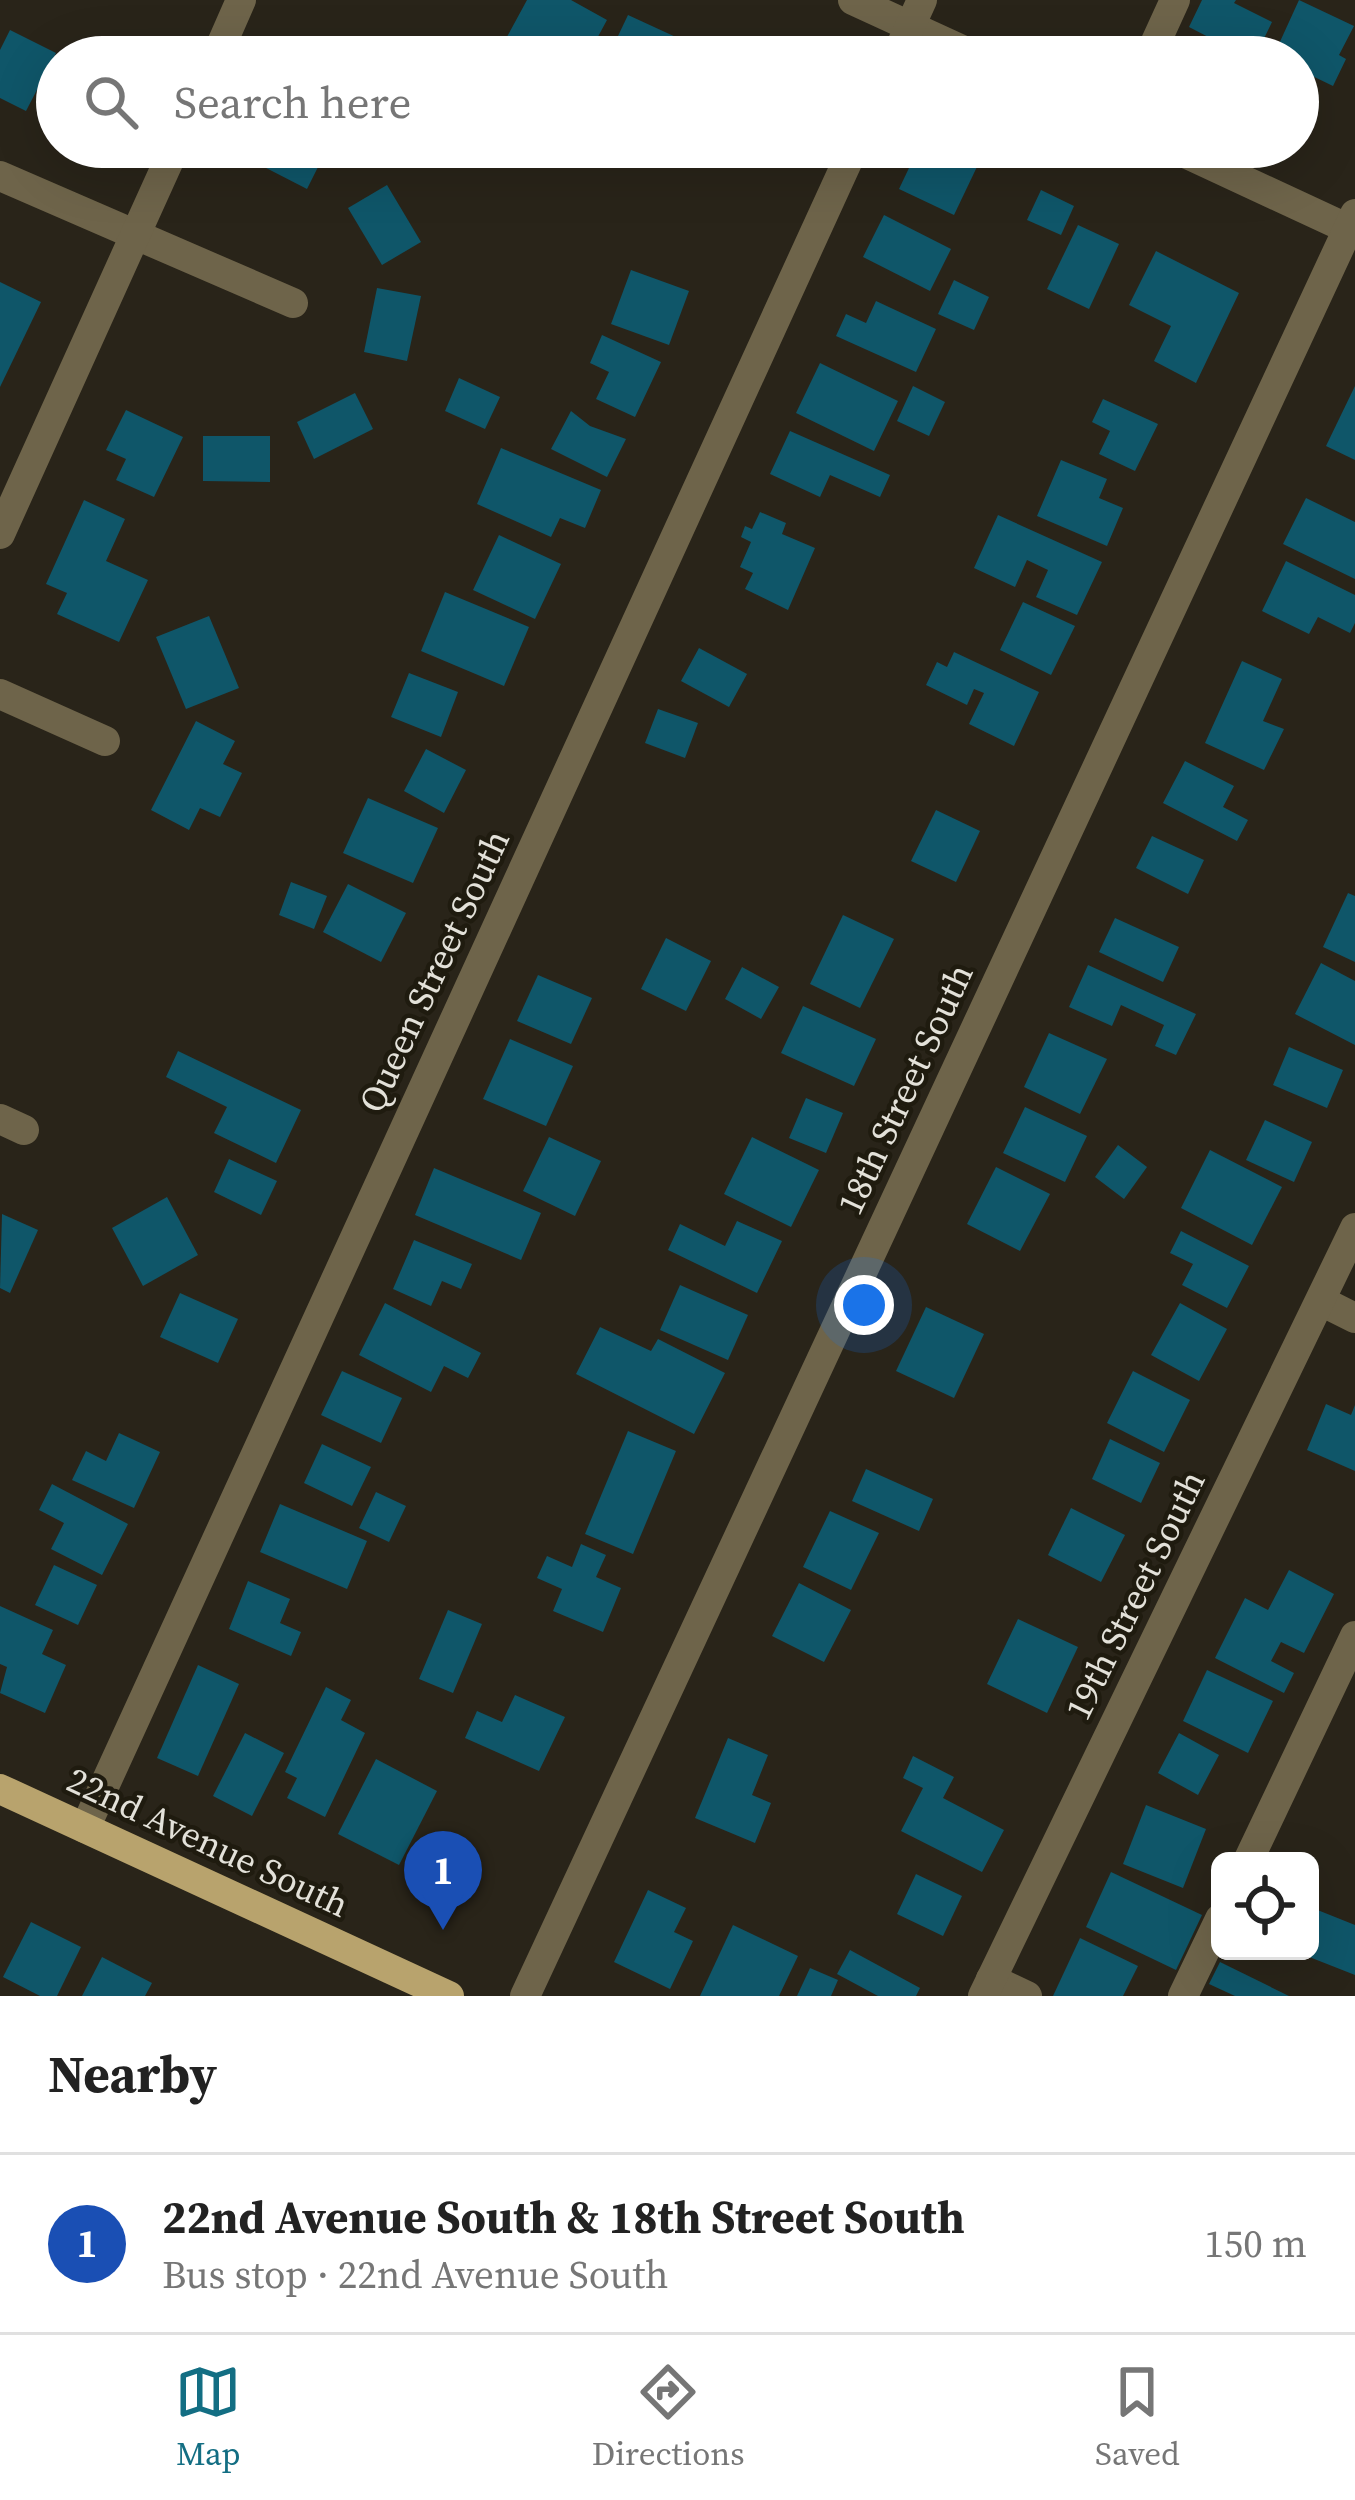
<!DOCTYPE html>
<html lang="en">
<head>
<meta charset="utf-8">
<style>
  body { margin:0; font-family:"Source Serif 4",serif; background:#f6f6f6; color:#222 }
  .controls { position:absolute; right:36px; bottom:36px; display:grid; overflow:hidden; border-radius:18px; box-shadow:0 12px 48px #0002 }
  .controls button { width:108px; height:108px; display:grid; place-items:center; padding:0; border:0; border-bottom:3px solid #e0e0e0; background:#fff; color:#222; font:60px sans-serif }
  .you { position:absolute; left:864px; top:1305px; width:42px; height:42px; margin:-30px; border:9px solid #fff; border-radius:50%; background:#1a73e8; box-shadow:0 0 0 18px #1a73e833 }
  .badge { display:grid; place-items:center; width:78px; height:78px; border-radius:50%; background:#136e83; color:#fff; font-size:39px; font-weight:700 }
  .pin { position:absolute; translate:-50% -99px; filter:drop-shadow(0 3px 6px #0008) }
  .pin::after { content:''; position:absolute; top:63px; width:42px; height:36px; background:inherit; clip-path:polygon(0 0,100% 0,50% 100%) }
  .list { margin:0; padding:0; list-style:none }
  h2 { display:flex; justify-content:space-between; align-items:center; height:156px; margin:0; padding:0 48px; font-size:51px }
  h2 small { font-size:39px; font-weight:400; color:#767676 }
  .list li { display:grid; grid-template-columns:78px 1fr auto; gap:36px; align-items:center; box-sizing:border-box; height:180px; padding:0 48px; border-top:3px solid #e0e0e0 }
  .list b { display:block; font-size:45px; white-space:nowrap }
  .list p { margin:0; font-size:39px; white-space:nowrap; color:#767676 }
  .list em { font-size:39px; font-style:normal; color:#767676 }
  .icon { flex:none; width:66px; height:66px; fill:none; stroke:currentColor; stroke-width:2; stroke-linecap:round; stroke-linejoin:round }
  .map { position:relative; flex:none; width:1355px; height:1996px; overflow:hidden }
  .search { position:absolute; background:#fff; box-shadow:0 12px 48px #0002; left:36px; right:36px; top:36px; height:132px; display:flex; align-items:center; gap:30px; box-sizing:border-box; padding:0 42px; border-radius:66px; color:#767676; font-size:45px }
  .sheet { height:336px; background:#fff }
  nav { display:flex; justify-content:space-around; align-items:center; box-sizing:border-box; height:168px; border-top:3px solid #e0e0e0; background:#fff; font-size:33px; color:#767676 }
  nav a { display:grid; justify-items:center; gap:6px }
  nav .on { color:#136e83 }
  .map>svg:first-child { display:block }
</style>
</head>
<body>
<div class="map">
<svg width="1355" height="1996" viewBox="0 0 1355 1996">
  <rect width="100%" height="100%" fill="#292419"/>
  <g fill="#0f5669">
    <path d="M 527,0 L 571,0 L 607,20 L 587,57 L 536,57 L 529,53 L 527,57 L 496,57 Z"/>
    <path d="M 1202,0 L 1236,0 L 1234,3 L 1272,22 L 1255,57 L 1247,57 L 1189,27 Z"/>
    <path d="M 1299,0 L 1354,26 L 1339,55 L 1346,59 L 1333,86 L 1302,71 L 1298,80 L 1298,57 L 1273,57 Z"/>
    <path d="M 628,15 L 678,38 L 669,57 L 608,57 Z"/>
    <path d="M 10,30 L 56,53 L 26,111 L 0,98 L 0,50 Z"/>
    <path d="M 245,147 L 328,147 L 307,189 L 241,155 Z"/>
    <path d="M 724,147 L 773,147 L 763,167 Z"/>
    <path d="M 919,147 L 985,150 L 954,215 L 899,189 Z"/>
    <path d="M 387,185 L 421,242 L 382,265 L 348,208 Z"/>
    <path d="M 1041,190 L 1074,206 L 1061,235 L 1027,220 Z"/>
    <path d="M 884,215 L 951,249 L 930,291 L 863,257 Z"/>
    <path d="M 1078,225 L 1119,244 L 1089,309 L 1047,289 Z"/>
    <path d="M 1156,251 L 1239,293 L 1196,383 L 1154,361 L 1171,326 L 1129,305 Z"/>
    <path d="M 631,270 L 689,291 L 669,345 L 611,324 Z"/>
    <path d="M 954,280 L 989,297 L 974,330 L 938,314 Z"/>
    <path d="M 0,282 L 41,302 L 0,387 Z"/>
    <path d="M 377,288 L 421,296 L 407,361 L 364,352 Z"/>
    <path d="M 876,301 L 936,329 L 916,372 L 836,336 L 846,314 L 866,323 Z"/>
    <path d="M 602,335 L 661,362 L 635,417 L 596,399 L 609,372 L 590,363 Z"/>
    <path d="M 820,363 L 898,401 L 874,451 L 796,413 Z"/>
    <path d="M 459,378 L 500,397 L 485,429 L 445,411 Z"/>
    <path d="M 913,386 L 945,402 L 929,436 L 897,421 Z"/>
    <path d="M 1355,386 L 1355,460 L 1326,446 Z"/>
    <path d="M 355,393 L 373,429 L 314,459 L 297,422 Z"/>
    <path d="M 1103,399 L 1158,424 L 1135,471 L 1099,454 L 1110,431 L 1092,422 Z"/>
    <path d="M 126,410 L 183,437 L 154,497 L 116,480 L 126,459 L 106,450 Z"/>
    <path d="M 571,411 L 590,426 L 626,439 L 607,477 L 551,449 Z"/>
    <path d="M 790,431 L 890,475 L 880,497 L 830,475 L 820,497 L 770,474 Z"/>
    <path d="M 203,436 L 270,436 L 270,482 L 203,481 Z"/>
    <path d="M 501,448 L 601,490 L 585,528 L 560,518 L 551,537 L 477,504 Z"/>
    <path d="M 1061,460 L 1107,479 L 1099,498 L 1123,508 L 1107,546 L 1037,516 Z"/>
    <path d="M 1306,498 L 1355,522 L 1355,579 L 1283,544 Z"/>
    <path d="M 84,500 L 125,519 L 106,561 L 148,580 L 119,642 L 57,614 L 67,593 L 46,584 Z"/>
    <path d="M 760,512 L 786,523 L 782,534 L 815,548 L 788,610 L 745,589 L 753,573 L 740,567 L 751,542 L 741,537 L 745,526 L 752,529 Z"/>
    <path d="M 998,515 L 1102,562 L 1077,615 L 1036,597 L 1048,570 L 1027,560 L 1015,587 L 974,568 Z"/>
    <path d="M 499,535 L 561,564 L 535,619 L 473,590 Z"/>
    <path d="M 1286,561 L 1355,595 L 1355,623 L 1350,633 L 1318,617 L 1309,634 L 1262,611 Z"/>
    <path d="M 445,592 L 529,627 L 504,686 L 421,651 Z"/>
    <path d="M 1023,602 L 1075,626 L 1051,675 L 1000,650 Z"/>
    <path d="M 209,616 L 239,688 L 186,709 L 156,637 Z"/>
    <path d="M 699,648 L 747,674 L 729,707 L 681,681 Z"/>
    <path d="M 954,652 L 1039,692 L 1014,746 L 969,724 L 984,693 L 974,689 L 967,705 L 926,685 L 937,662 L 947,667 Z"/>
    <path d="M 1242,661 L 1282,679 L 1263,721 L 1284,729 L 1264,770 L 1205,743 Z"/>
    <path d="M 409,673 L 458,692 L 441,737 L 391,717 Z"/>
    <path d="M 658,709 L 698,723 L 685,758 L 645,743 Z"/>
    <path d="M 196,721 L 235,741 L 223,764 L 242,773 L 220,817 L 200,808 L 189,830 L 151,810 Z"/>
    <path d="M 426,749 L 466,770 L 444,813 L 404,791 Z"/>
    <path d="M 1185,761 L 1234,786 L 1223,807 L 1248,820 L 1237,841 L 1163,803 Z"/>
    <path d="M 368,798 L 438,828 L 413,883 L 343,853 Z"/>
    <path d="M 936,810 L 980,831 L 956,882 L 911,861 Z"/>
    <path d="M 1152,836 L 1204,860 L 1188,894 L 1136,868 Z"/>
    <path d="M 291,882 L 327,896 L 314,929 L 279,915 Z"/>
    <path d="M 348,884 L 406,913 L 381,962 L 323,932 Z"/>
    <path d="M 1348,893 L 1355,896 L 1355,962 L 1323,947 Z"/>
    <path d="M 843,915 L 894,939 L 860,1008 L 810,984 Z"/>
    <path d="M 1115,918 L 1179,947 L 1163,982 L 1099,952 Z"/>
    <path d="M 666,938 L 711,961 L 686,1011 L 641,989 Z"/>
    <path d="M 1321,963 L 1355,981 L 1355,1045 L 1295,1014 Z"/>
    <path d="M 1088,965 L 1196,1014 L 1176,1055 L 1155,1046 L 1164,1025 L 1121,1005 L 1112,1026 L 1069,1007 Z"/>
    <path d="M 742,967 L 779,987 L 761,1019 L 725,999 Z"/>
    <path d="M 538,975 L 592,998 L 571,1044 L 517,1021 Z"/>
    <path d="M 803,1006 L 876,1039 L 854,1086 L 781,1053 Z"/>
    <path d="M 1049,1033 L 1107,1059 L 1080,1114 L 1024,1087 Z"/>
    <path d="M 510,1039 L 573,1066 L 546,1126 L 483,1099 Z"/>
    <path d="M 1289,1047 L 1343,1070 L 1327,1108 L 1273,1085 Z"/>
    <path d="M 178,1051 L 301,1110 L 276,1163 L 214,1133 L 227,1107 L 166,1077 Z"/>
    <path d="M 806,1098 L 843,1113 L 826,1153 L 789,1138 Z"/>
    <path d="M 1025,1107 L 1087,1136 L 1065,1182 L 1003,1153 Z"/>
    <path d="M 1265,1120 L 1312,1142 L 1294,1182 L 1246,1160 Z"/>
    <path d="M 549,1137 L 601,1161 L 575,1216 L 523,1191 Z"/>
    <path d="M 752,1137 L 819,1170 L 791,1227 L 724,1194 Z"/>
    <path d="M 1118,1145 L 1147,1167 L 1124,1199 L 1095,1177 Z"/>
    <path d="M 1210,1150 L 1282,1187 L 1252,1245 L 1181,1208 Z"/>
    <path d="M 229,1159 L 277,1181 L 261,1215 L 214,1192 Z"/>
    <path d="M 996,1167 L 1050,1194 L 1020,1251 L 967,1224 Z"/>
    <path d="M 434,1168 L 541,1213 L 521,1260 L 415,1215 Z"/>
    <path d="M 167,1197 L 198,1255 L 143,1286 L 112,1228 Z"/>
    <path d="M 2,1214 L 38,1230 L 10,1293 L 0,1288 Z"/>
    <path d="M 737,1221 L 782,1241 L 757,1293 L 668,1250 L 680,1224 L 725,1246 Z"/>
    <path d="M 1181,1231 L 1249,1266 L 1227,1308 L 1182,1285 L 1193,1264 L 1170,1253 Z"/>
    <path d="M 414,1240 L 472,1264 L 461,1289 L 442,1281 L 431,1306 L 393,1289 Z"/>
    <path d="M 680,1285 L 748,1315 L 728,1360 L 660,1330 Z"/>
    <path d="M 180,1293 L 238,1319 L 218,1363 L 160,1337 Z"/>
    <path d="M 385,1303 L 481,1353 L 468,1378 L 444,1366 L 431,1392 L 359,1355 Z"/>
    <path d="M 1180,1303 L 1227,1329 L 1199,1381 L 1151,1355 Z"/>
    <path d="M 926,1307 L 984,1334 L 954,1398 L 896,1371 Z"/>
    <path d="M 600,1327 L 651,1351 L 658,1339 L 725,1373 L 694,1434 L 576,1374 Z"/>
    <path d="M 342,1371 L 402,1398 L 381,1443 L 321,1415 Z"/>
    <path d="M 1133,1371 L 1190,1400 L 1164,1452 L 1107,1423 Z"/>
    <path d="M 1326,1404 L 1351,1415 L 1355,1405 L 1355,1471 L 1307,1450 Z"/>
    <path d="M 628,1431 L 676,1451 L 633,1554 L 585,1534 Z"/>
    <path d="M 119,1433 L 160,1452 L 134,1508 L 72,1480 L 86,1451 L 106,1461 Z"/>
    <path d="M 1110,1439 L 1160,1463 L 1141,1503 L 1092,1479 Z"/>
    <path d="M 322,1444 L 371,1467 L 352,1506 L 304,1483 Z"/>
    <path d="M 866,1469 L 933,1499 L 919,1531 L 852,1501 Z"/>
    <path d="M 52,1484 L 128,1524 L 102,1575 L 51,1549 L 64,1523 L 39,1510 Z"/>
    <path d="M 376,1492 L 406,1506 L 389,1542 L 359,1528 Z"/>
    <path d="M 280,1504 L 367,1541 L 347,1589 L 260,1552 Z"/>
    <path d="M 1071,1508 L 1125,1535 L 1101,1582 L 1048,1555 Z"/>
    <path d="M 830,1511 L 879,1533 L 851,1590 L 803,1567 Z"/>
    <path d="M 581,1544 L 606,1555 L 596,1577 L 621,1588 L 603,1632 L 553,1611 L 562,1589 L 537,1578 L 547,1556 L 572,1567 Z"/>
    <path d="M 54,1565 L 97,1585 L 78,1625 L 35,1605 Z"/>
    <path d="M 1289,1570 L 1334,1594 L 1304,1653 L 1281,1642 L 1271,1661 L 1294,1673 L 1284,1693 L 1215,1658 L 1245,1598 L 1268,1610 Z"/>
    <path d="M 248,1581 L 290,1599 L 280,1623 L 301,1632 L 291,1656 L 229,1629 Z"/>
    <path d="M 799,1583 L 851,1610 L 824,1662 L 772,1636 Z"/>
    <path d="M 0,1606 L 53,1630 L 42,1654 L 66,1665 L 45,1713 L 0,1693 L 7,1667 L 0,1664 Z"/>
    <path d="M 448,1610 L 482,1624 L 453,1693 L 419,1679 Z"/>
    <path d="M 1018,1619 L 1078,1647 L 1047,1713 L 987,1684 Z"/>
    <path d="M 198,1665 L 239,1684 L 198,1776 L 157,1758 Z"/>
    <path d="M 1207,1670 L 1273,1701 L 1248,1753 L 1183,1721 Z"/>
    <path d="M 326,1687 L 351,1700 L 341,1720 L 365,1733 L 325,1817 L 287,1798 L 297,1778 L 285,1772 Z"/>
    <path d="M 515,1695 L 565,1717 L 539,1771 L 465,1738 L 477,1711 L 502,1722 Z"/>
    <path d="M 245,1733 L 284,1753 L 252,1816 L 213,1796 Z"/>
    <path d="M 1179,1733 L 1219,1755 L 1198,1795 L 1158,1773 Z"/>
    <path d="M 728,1738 L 768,1755 L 752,1795 L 771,1803 L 755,1843 L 695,1818 Z"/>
    <path d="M 913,1756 L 954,1777 L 943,1798 L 1004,1830 L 982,1872 L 901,1831 L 923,1788 L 903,1778 Z"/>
    <path d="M 376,1759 L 437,1791 L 399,1865 L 338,1834 Z"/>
    <path d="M 1146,1805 L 1206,1829 L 1183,1888 L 1123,1864 Z"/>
    <path d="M 1111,1872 L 1202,1915 L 1176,1970 L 1086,1927 Z"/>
    <path d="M 916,1874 L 962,1896 L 943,1936 L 897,1914 Z"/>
    <path d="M 648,1890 L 686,1908 L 674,1932 L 693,1941 L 670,1989 L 614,1962 Z"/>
    <path d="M 1310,1907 L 1355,1925 L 1355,1975 L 1294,1951 L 1310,1951 Z"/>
    <path d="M 31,1922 L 81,1947 L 57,1996 L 40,1996 L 3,1977 Z"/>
    <path d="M 733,1925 L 798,1956 L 779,1996 L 700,1996 Z"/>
    <path d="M 1080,1938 L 1138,1966 L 1123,1996 L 1053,1996 Z"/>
    <path d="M 850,1950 L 920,1988 L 916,1996 L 878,1996 L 837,1974 Z"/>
    <path d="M 102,1957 L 152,1983 L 145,1996 L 82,1996 Z"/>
    <path d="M 1220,1962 L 1289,1996 L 1235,1996 L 1209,1984 Z"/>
    <path d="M 810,1968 L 838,1980 L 831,1996 L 797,1996 Z"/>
  </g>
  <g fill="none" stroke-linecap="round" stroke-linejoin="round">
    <g stroke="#6e644a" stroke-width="30">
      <path d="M 853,0 L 977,57"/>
      <path d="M 216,57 L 241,0"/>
      <path d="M 896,57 L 922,0"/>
      <path d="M 1149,57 L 1175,0"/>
      <path d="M 1172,147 L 1355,232"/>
      <path d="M 0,176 L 293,303"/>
      <path d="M 0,534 L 175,147"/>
      <path d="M 0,694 L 105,741"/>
      <path d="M 0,1119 L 24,1130"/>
      <path d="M 1321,1301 L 1355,1318"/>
      <path d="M 85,1828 L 854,147"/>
      <path d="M 1248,1861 L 1355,1636"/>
      <path d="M 991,1979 L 1027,1996"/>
      <path d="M 525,1996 L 1355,214"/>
      <path d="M 983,1996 L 1355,1228"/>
      <path d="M 1183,1996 L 1220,1919"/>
    </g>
    <path stroke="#b8a36d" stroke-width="30" d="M 0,1789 L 449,1996"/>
  </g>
  <g text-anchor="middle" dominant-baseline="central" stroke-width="9" stroke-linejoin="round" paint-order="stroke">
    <g font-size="36" fill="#e3e1d9" stroke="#1f1b0f">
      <text transform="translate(434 971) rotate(-65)">Queen Street South</text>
      <text transform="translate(905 1089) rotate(-65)">18th Street South</text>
      <text transform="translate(1135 1595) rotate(-64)">19th Street South</text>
      <text transform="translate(208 1842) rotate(25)">22nd Avenue South</text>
    </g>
  </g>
</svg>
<div class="controls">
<button><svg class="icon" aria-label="locate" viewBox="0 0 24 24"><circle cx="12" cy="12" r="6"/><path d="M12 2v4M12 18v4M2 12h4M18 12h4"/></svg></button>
</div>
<div class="you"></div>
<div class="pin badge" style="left:443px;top:1930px;background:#1a4fb4">1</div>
<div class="search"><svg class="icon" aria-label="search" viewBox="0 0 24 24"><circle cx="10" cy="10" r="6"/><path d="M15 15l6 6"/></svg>Search here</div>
</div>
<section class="sheet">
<h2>Nearby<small></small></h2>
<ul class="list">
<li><span class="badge" style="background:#1a4fb4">1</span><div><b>22nd Avenue South &amp; 18th Street South</b><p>Bus stop · 22nd Avenue South</p></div><em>150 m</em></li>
</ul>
</section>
<nav>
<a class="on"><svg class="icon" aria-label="map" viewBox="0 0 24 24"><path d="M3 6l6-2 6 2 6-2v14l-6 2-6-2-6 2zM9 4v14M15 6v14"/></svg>Map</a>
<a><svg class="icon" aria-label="directions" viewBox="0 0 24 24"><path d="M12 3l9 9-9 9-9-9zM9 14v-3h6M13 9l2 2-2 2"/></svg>Directions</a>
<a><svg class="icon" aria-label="saved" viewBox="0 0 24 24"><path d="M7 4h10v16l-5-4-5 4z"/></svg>Saved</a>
</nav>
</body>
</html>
